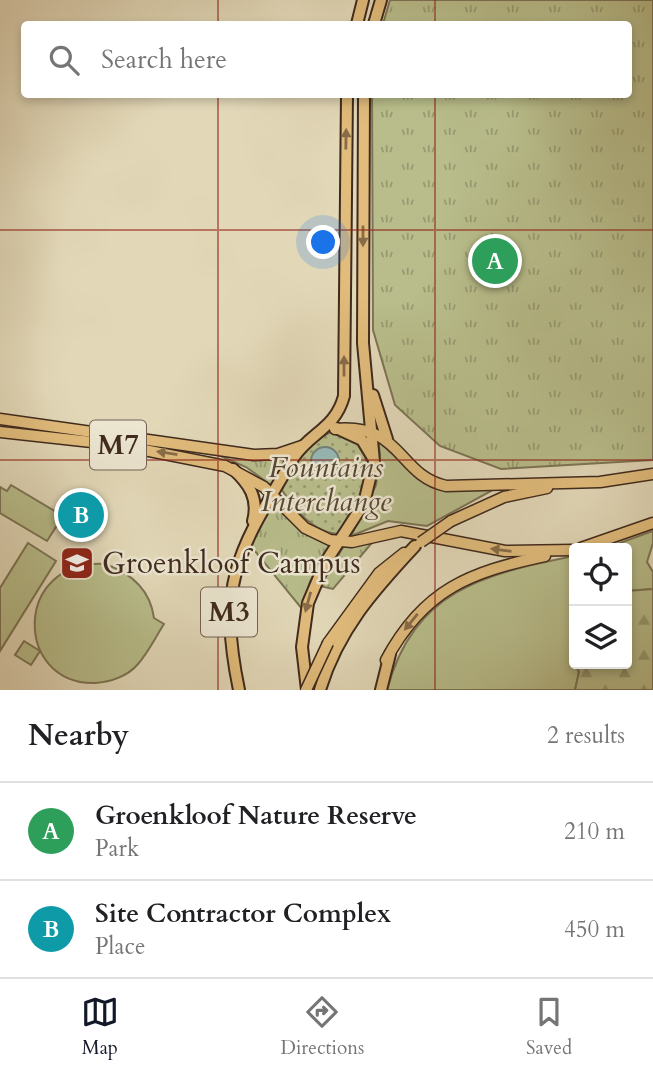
<!DOCTYPE html>
<html lang="en">
<head>
<meta charset="utf-8">
<style>
  body { margin:0; font-family:Cardo,serif; background:#f2f2f2; color:#202124 }
  .controls { position:absolute; right:21px; bottom:21px; display:grid; overflow:hidden; border-radius:7px; box-shadow:0 4px 10px #0003 }
  .controls button { width:63px; height:63px; display:grid; place-items:center; padding:0; border:0; border-bottom:2px solid #e0e0e0; background:#fff; color:#202124; font:35px sans-serif }
  .you { position:absolute; left:324px; top:243px; width:24px; height:24px; margin:-18px; border:5px solid #fff; border-radius:50%; background:#1a73e8; box-shadow:0 0 0 10px #1a73e833 }
  .badge { display:grid; place-items:center; width:46px; height:46px; border-radius:50%; background:#111827; color:#fff; font-size:23px; font-weight:700 }
  .pin { position:absolute; translate:-50% -50%; border:4px solid #fff; box-shadow:0 2px 7px #0006 }
  .list { margin:0; padding:0; list-style:none }
  h2 { display:flex; justify-content:space-between; align-items:center; height:91px; margin:0; padding:0 28px; font-size:30px }
  h2 small { font-size:23px; font-weight:400; color:#757577 }
  .list li { display:grid; grid-template-columns:46px 1fr auto; gap:21px; align-items:center; box-sizing:border-box; height:98px; padding:0 28px; border-top:2px solid #e0e0e0 }
  .list b { display:block; font-size:26px; white-space:nowrap }
  .list p { margin:0; font-size:23px; white-space:nowrap; color:#757577 }
  .list em { font-size:23px; font-style:normal; color:#757577 }
  .icon { flex:none; width:38px; height:38px; fill:none; stroke:currentColor; stroke-width:2; stroke-linecap:round; stroke-linejoin:round }
  .map { position:relative; flex:none; width:653px; height:690px; overflow:hidden }
  .search { position:absolute; background:#fff; box-shadow:0 4px 10px #0003; left:21px; right:21px; top:21px; height:77px; display:flex; align-items:center; gap:18px; box-sizing:border-box; padding:0 24px; border-radius:7px; color:#757577; font-size:26px }
  .sheet { height:287px; background:#fff }
  nav { display:flex; justify-content:space-around; align-items:center; box-sizing:border-box; height:98px; border-top:2px solid #e0e0e0; background:#fff; font-size:19px; color:#757577 }
  nav a { display:grid; justify-items:center; gap:4px }
  nav .on { color:#111827 }
  .map>svg:first-child { display:block }
</style>
</head>
<body>
<div class="map">
<svg width="653" height="690" viewBox="0 0 653 690">
  <defs>
    <pattern id="forest-firs" width="22" height="20" patternUnits="userSpaceOnUse" patternTransform="scale(1.75)"><rect width="22" height="20" fill="#b8bd8b"/><path d="M5 1l3.5 6h-7zM16 11l3.5 6h-7z" fill="#979a71"/></pattern>
    <pattern id="park-tufts" width="24" height="20" patternUnits="userSpaceOnUse" patternTransform="scale(1.75)"><rect width="24" height="20" fill="#b8bd8b"/><path d="M3 7l-1-3M5 7V3M7 7l1-3M15 17l-1-3M17 17v-4M19 17l1-3" fill="none" stroke="#979a71"/></pattern>
    <pattern id="garden-dots" width="8" height="8" patternUnits="userSpaceOnUse" patternTransform="scale(1.75)"><rect width="8" height="8" fill="#b8bd8b"/><path d="M2 2h.1M6 6h.1" fill="none" stroke="#979a71" stroke-width="1.8" stroke-linecap="round"/></pattern>
  </defs>
  <rect width="100%" height="100%" fill="#e2d8b8"/>
  <filter id="stains"><feTurbulence type="fractalNoise" baseFrequency=".00286" numOctaves="4"/><feColorMatrix values="0 0 0 0 .2 0 0 0 0 .09 0 0 0 0 .02 0 0 0 .5 -.17"/></filter>
  <radialGradient id="worn" r=".72"><stop offset=".6" stop-color="#630" stop-opacity="0"/><stop offset="1" stop-color="#630" stop-opacity=".3"/></radialGradient>
  <g fill="#b8bd8b" stroke="#7c7454" stroke-width="2">
    <path d="M 378,435 L 421,478 L 490,488 L 491,491 L 427,526 L 388,521 L 351,536 L 376,485 L 380,455 Z"/>
    <path d="M 11,485 L 63,516 L 47,541 L 0,513 L 0,487 L 7,491 Z"/>
    <path d="M 653,531 L 653,543 L 647,562 L 653,572 L 653,589 L 627,591 L 627,548 L 606,548 Z"/>
    <path d="M 28,543 L 56,561 L 0,651 L 0,588 Z"/>
    <path d="M 574,556 L 573,654 L 579,672 L 575,690 L 387,690 C 414,590 484,574 574,556 Z"/>
    <path d="M 105,564 C 131,573 150,589 154,618 L 164,624 C 155,638 149,651 138,664 C 128,676 111,682 95,683 C 14,685 12,559 105,564 Z"/>
    <path d="M 24,641 L 40,651 L 31,665 L 15,655 Z"/>
  </g>
  <path fill="url(#forest-firs)" stroke="#7c7454" stroke-width="2" d="M 653,589 L 653,690 L 575,690 L 579,672 L 575,664 L 627,664 L 627,591 Z"/>
  <g fill="url(#park-tufts)" stroke="#7c7454" stroke-width="2">
    <path d="M 390,0 L 653,0 L 653,460 L 501,469 L 440,446 L 395,405 L 373,330 L 372,95 L 628,94 L 628,24 L 383,24 Z"/>
    <path d="M 216,454 L 255,459 L 287,454 L 272,486 L 246,467 Z"/>
    <path d="M 275,499 L 332,543 L 310,582 L 302,609 L 250,545 Z"/>
    <path d="M 376,538 L 333,589 L 320,586 L 345,544 Z"/>
  </g>
  <path fill="url(#garden-dots)" stroke="#7c7454" stroke-width="2" d="M 336,430 L 356,438 C 381,471 357,504 338,534 C 313,532 294,509 282,490 C 293,461 307,441 336,430 Z"/>
  <circle fill="#96b9b5" stroke="#738079" stroke-width="2" cx="325" cy="461" r="14"/>
  <g fill="none" stroke-linecap="round" stroke-linejoin="round">
    <g stroke="#3f2a1e" stroke-width="13">
      <g id="major">
        <path d="M 0,419 L 254,455 L 278,454 L 302,446"/>
        <path d="M 335,429 C 403,423 397,475 446,486 L 600,482 L 653,474"/>
        <path d="M 0,432 L 119,445 L 225,466 L 264,487 L 305,528 L 330,540 L 352,542 L 401,531 L 505,551 L 574,550"/>
        <path d="M 451,521 L 504,497 L 547,488"/>
        <path d="M 581,548 L 653,523"/>
        <path d="M 328,643 L 379,573 L 404,553"/>
        <path d="M 386,660 C 424,589 470,572 545,556"/>
      </g>
    </g>
    <g stroke="#3f2a1e" stroke-width="14">
      <g id="highway">
        <path d="M 357,24 L 363,0"/>
        <path d="M 374,24 L 381,0"/>
        <path d="M 373,395 L 387,439"/>
        <path d="M 336,428 L 362,440 L 373,458"/>
        <path d="M 233,469 C 249,484 259,498 253,521"/>
        <path d="M 239,690 C 216,579 240,549 294,457 C 311,432 335,429 344,396 L 347,94"/>
        <path d="M 307,690 L 302,647 L 308,603 L 325,563 L 364,503 L 374,462 L 363,343 L 364,94"/>
        <path d="M 320,690 C 338,630 374,590 415,546"/>
        <path d="M 381,690 L 390,654"/>
      </g>
    </g>
    <use href="#major" stroke="#e1bc7c" stroke-width="10"/>
    <use href="#highway" stroke="#e1bc7c" stroke-width="10"/>
    <g stroke="#3f2a1e" stroke-width="13" stroke-linecap="butt">
      <g id="major-bridge">
        <path d="M 421,542 L 451,521"/>
        <path d="M 306,690 L 328,643"/>
      </g>
    </g>
    <use href="#major-bridge" stroke="#e1bc7c" stroke-width="10"/>
  </g>
  <defs><path id="oneway-solid" d="M-6-.8H1V-3.2L6.5 0L1 3.2V.8H-6Z" transform="scale(1.75)"/></defs>
  <g fill="#886c48">
    <use href="#oneway-solid" transform="translate(346 139) rotate(-89)"/>
    <use href="#oneway-solid" transform="translate(363 236) rotate(90)"/>
    <use href="#oneway-solid" transform="translate(344 366) rotate(-90)"/>
    <use href="#oneway-solid" transform="translate(167 453) rotate(-171)"/>
    <use href="#oneway-solid" transform="translate(501 550) rotate(-173)"/>
    <use href="#oneway-solid" transform="translate(308 602) rotate(105)"/>
    <use href="#oneway-solid" transform="translate(411 622) rotate(129)"/>
  </g>
  <path fill="none" stroke="#8f2418" stroke-width="2" stroke-opacity="0.55" d="M 218,0 L 218,24M 435,0 L 435,24M 218,94 L 218,690M 435,94 L 435,690M 0,230 L 653,230M 0,460 L 653,460"/>
  <defs>
    <g id="university-square" transform="scale(1.75)"><rect x="-9" y="-9" width="18" height="18" rx="4" fill="#8f2418" stroke="#ece6d1"/><path d="M0-5L7-2L0 1L-7-2ZM-4 1L0 2.5L4 1V4Q0 6-4 4Z" fill="#fff"/></g>
  </defs>
  <g fill-rule="evenodd">
    <use href="#university-square" x="77" y="563"/>
  </g>
  <g text-anchor="middle" dominant-baseline="central" stroke-width="5" stroke-linejoin="round" paint-order="stroke">
    <g fill="#ece6d1" stroke="#736254" stroke-width="2">
      <rect x="90" y="420.5" width="56" height="49" rx="5"/>
      <rect x="201" y="587.5" width="56" height="49" rx="5"/>
    </g>
    <g font-size="28" font-weight="bold" fill="#3f2a1e">
      <text x="118" y="445">M7</text>
      <text x="229" y="612">M3</text>
    </g>
    <g font-size="30" font-style="italic" fill="#574734" stroke="#ece6d1">
      <text x="326" y="467">Fountains<tspan x="326" dy="34">Interchange</tspan></text>
    </g>
    <g font-size="30" fill="#3f2a1e" stroke="#ece6d1" text-anchor="start">
      <text x="102" y="563">Groenkloof Campus</text>
    </g>
  </g>
  <rect width="100%" height="100%" filter="url(#stains)"/>
  <rect width="100%" height="100%" fill="url(#worn)"/>
</svg>
<div class="controls">
<button><svg class="icon" aria-label="locate" viewBox="0 0 24 24"><circle cx="12" cy="12" r="6"/><path d="M12 2v4M12 18v4M2 12h4M18 12h4"/></svg></button>
<button><svg class="icon" aria-label="layers" viewBox="0 0 24 24"><path d="M12 4l9 5-9 5-9-5zM3 14l9 5 9-5"/></svg></button>
</div>
<div class="you"></div>
<div class="pin badge" style="left:495px;top:261px;background:#2e9e5b">A</div>
<div class="pin badge" style="left:81px;top:515px;background:#0f9aa8">B</div>
<div class="search"><svg class="icon" aria-label="search" viewBox="0 0 24 24"><circle cx="10" cy="10" r="6"/><path d="M15 15l6 6"/></svg>Search here</div>
</div>
<section class="sheet">
<h2>Nearby<small>2 results</small></h2>
<ul class="list">
<li><span class="badge" style="background:#2e9e5b">A</span><div><b>Groenkloof Nature Reserve</b><p>Park</p></div><em>210 m</em></li>
<li><span class="badge" style="background:#0f9aa8">B</span><div><b>Site Contractor Complex</b><p>Place</p></div><em>450 m</em></li>
</ul>
</section>
<nav>
<a class="on"><svg class="icon" aria-label="map" viewBox="0 0 24 24"><path d="M3 6l6-2 6 2 6-2v14l-6 2-6-2-6 2zM9 4v14M15 6v14"/></svg>Map</a>
<a><svg class="icon" aria-label="directions" viewBox="0 0 24 24"><path d="M12 3l9 9-9 9-9-9zM9 14v-3h6M13 9l2 2-2 2"/></svg>Directions</a>
<a><svg class="icon" aria-label="saved" viewBox="0 0 24 24"><path d="M7 4h10v16l-5-4-5 4z"/></svg>Saved</a>
</nav>
</body>
</html>
